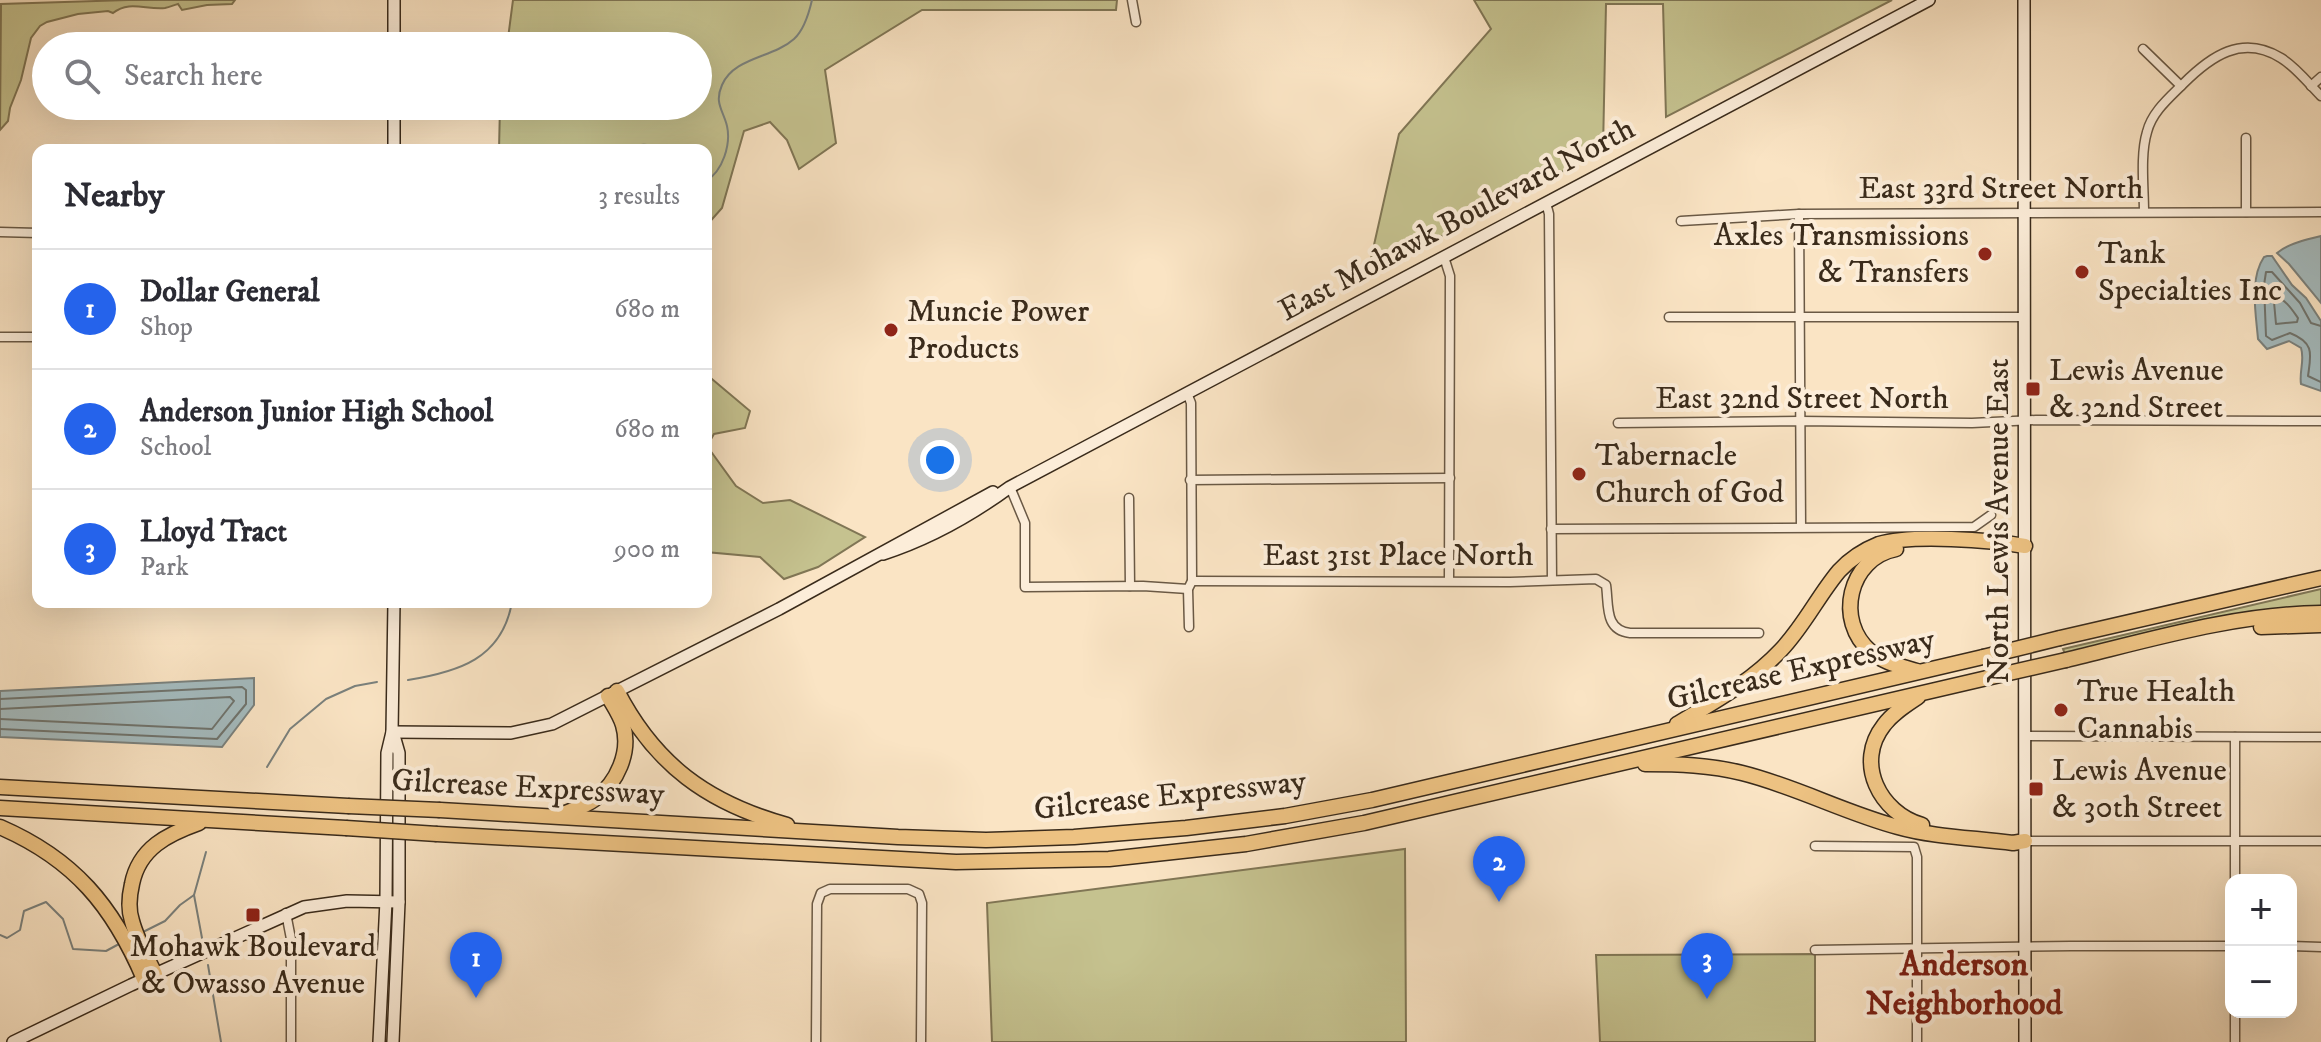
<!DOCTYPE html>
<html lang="en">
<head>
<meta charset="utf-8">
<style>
  body { margin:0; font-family:"IM FELL DW Pica",serif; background:#f7f7f7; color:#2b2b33 }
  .controls { position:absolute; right:24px; bottom:24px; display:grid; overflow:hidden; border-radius:16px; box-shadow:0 8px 32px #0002 }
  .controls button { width:72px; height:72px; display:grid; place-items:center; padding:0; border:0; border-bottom:2px solid #e1e1e2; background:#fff; color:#2b2b33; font:40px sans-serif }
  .you { position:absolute; left:940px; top:460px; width:28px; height:28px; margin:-20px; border:6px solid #fff; border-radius:50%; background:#1a73e8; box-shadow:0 0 0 12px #1a73e833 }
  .badge { display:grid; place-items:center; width:52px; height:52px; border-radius:50%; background:#2563eb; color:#fff; font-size:26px; font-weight:700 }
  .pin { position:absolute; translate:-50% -66px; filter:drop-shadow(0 2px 4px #0008) }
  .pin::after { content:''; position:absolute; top:42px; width:28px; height:24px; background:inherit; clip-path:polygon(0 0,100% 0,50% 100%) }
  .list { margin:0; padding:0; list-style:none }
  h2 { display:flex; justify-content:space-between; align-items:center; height:104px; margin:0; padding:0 32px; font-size:34px }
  h2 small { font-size:26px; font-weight:400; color:#7c7c81 }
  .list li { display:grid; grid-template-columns:52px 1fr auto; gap:24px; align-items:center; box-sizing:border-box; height:120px; padding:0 32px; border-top:2px solid #e1e1e2 }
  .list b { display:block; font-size:30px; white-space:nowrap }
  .list p { margin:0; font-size:26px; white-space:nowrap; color:#7c7c81 }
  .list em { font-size:26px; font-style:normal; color:#7c7c81 }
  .icon { flex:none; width:44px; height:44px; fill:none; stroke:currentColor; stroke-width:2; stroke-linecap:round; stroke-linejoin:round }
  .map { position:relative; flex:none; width:2321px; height:1042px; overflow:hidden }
  .search { position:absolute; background:#fff; box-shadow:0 8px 32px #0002; left:32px; top:32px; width:680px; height:88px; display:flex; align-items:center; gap:20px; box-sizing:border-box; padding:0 28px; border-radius:44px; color:#7c7c81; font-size:30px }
  .panel { position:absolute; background:#fff; box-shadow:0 8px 32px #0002; left:32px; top:144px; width:680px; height:464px; border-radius:16px }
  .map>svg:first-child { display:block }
</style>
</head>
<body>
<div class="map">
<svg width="2321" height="1042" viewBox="0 0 2321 1042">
  <rect width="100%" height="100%" fill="#fae4c4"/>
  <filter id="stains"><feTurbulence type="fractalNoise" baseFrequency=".0025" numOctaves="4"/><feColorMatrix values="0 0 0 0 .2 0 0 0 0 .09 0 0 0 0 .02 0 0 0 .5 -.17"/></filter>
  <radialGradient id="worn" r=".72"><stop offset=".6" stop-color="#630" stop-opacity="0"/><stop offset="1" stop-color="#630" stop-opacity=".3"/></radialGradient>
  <g fill="#c5c28f" stroke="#807655" stroke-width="2">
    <path d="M 128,0 L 235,0 L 232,4 L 207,5 L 182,10 L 178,4 C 174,5 170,7 165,8 C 146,10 129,0 113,13 L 108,11 L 78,14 L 47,22 L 40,26 L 31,38 L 21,80 L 10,108 L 8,121 L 0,130 L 1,4 Z"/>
    <path d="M 513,0 L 1117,0 L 1116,10 L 922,10 L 825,70 L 836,143 L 799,169 L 787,140 L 770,122 L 744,131 L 722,208 L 706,226 L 706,150 L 499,150 L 500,106 L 698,106 L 698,46 L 507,46 Z"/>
    <path d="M 1474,0 L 1892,0 L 1666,117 L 1663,4 L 1606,4 L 1603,150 L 1367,276 L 1399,134 L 1491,29 Z"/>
    <path d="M 706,374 L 750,411 L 745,428 L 714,434 L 707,446 L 736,486 L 763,503 L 790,500 L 865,537 L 818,567 L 784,579 L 760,557 L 706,552 Z"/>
    <path d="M 2321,589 L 2321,607 L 2065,654 L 2063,649 Z"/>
    <path d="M 1405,849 L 1406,1042 L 992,1042 L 987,903 Z"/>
    <path d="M 1815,954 L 1815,1042 L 1600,1042 L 1596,955 Z"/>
  </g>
  <g fill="#a4bbbf" stroke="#7a817d" stroke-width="2">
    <path d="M 2321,236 L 2321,303 L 2289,264 L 2277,253 C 2289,243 2306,240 2321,236 Z"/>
    <path d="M 2267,256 L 2272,256 L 2292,285 L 2306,298 L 2321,321 L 2321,391 L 2301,384 C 2299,371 2305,360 2301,348 L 2289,341 L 2267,349 L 2258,339 C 2256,314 2249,279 2264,257 Z"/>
    <path d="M 254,678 L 254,705 L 222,747 L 0,737 L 0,691 Z"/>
  </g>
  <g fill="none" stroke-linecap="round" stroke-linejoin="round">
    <g stroke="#6f736d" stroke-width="2">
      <path d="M 2276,298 C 2285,298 2293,311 2298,318 L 2297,322 L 2276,324 L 2274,302 Z"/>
      <path d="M 2321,326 L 2311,323 L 2300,303 L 2272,272 L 2266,272 L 2264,285 L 2266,336 L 2272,340 L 2290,333 C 2315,343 2311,354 2308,376 L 2321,382"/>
      <path d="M 0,699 L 242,687 L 246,690 L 246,704 L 217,739 L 0,729"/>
      <path d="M 0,709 L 230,697 L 234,701 L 212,729 L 0,719"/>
    </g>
    <g stroke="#7a817d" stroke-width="2">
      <path d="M 625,150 C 639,145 645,141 658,150"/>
      <path d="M 706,181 C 723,171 731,144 727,126 C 723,110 714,103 722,85 C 734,57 773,58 794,39 C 804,30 809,13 812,0"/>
      <path d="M 408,680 C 458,672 502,659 512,602"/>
      <path d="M 267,767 L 290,729 L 326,699 L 355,686 L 377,682"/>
      <path d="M 141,933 L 165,921 L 180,905 L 194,895"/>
      <path d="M 0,935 L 7,938 L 20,930 L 24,911 L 46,902 L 63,919 L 73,949 L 106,951 L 119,944"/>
      <path d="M 202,938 L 194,895 L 206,852"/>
      <path d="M 208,965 L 221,1042"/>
    </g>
    <g stroke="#6a5945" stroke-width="11">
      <g id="street">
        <path d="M 1132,0 L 1136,22"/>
        <path d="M 2143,49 L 2181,86"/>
        <path d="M 2311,86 L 2321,77"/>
        <path d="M 2246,138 L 2246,212"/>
        <path d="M 1546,203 L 1549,214 L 1552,580"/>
        <path d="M 2144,212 C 2144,188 2140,155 2147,132 C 2152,112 2169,98 2183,84 C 2211,56 2242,34 2281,58 C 2296,67 2309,84 2321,96"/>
        <path d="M 1799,214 L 1801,527"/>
        <path d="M 1681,221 L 1799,214 L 2321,212"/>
        <path d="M 0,232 L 38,233"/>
        <path d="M 1444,257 L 1450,276 L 1449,581"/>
        <path d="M 1669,317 L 2025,317"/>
        <path d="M 0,337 L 38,337"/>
        <path d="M 1187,393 L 1191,403 L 1192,581 L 1188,589 L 1189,627"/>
        <path d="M 1618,423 L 1800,421 L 1972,423 L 2036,420 L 2321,421"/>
        <path d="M 1190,480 L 1450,478"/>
        <path d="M 1010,487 L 1025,523 L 1025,587 L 1143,586 L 1188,589"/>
        <path d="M 1129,498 L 1130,586"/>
        <path d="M 1551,529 L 1974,527 L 1991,515"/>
        <path d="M 1192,581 L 1510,582 L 1596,579 L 1606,585 C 1609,605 1604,630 1630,633 L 1759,633"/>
        <path d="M 2025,736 L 2321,737"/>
        <path d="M 2025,841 L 2321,841"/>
        <path d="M 1815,846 L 1914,847 L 1917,857 L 1917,1042"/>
        <path d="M 2235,880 L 2235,737"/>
        <path d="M 286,913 L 291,939 L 291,1042"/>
        <path d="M 2291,946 L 2321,947"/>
        <path d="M 1815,950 L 2071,946 L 2231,946"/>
        <path d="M 2235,1012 L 2235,1042"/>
        <path d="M 816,1042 L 817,904 L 821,893 L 830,889 L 908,889 L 919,894 L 922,903 L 921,1042"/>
      </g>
    </g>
    <g stroke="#3a2b1b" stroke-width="14">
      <g id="secondary">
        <path d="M 394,0 L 394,46"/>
        <path d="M 2024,0 L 2025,1042"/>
        <path d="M 394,150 L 394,106"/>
        <path d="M 883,554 C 929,539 972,515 1010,487 L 1929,0"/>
        <path d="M 392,732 L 511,733 L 552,724 L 779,609 L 993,492"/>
        <path d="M 393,732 L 399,753 L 399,902 L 393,1042"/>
        <path d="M 13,1042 L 131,985 L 304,907 L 347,901 L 399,902"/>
        <path d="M 379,1042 L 386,901 L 387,753 L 392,732 L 394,602"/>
      </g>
    </g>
    <g stroke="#3a2b1b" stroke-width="17">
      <g id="highway">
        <path d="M 1896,549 C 1849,558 1834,621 1871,652 C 1884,663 1901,666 1917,671"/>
        <path d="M 2261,627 L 2321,625"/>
        <path d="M 2060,638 L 2321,578"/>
        <path d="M 2066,660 C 2149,640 2234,614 2321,613"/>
        <path d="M 617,691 C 655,765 708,803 787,825"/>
        <path d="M 1918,697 C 1906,705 1893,713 1884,725 C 1854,763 1880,813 1922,825"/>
        <path d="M 1677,724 C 1714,702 1751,682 1781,650 C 1804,626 1818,596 1839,571 C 1850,559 1864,550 1879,544 C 1911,534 1991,540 2025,546"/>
        <path d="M 1645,764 C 1678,764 1710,765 1742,773 C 1795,786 1845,813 1898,827 C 1933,837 1976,838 2013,843 L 2025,841"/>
        <path d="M 0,787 L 348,806"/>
        <path d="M 0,808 L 346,828"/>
        <path d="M 440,810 L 898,837 L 986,840 L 1074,837 L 1186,828 L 1285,816 L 1372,800 L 1983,657"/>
        <path d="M 560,815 C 572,810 584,807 595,799 C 617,783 631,752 623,725 C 620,715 613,705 608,696"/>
        <path d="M 0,827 C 74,859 113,906 144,979"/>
        <path d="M 437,834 L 956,862 L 1109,859 L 1246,844 L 1364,823 L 1987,678"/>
        <path d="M 155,974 C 147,957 137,940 132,921 C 128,909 129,897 132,884 C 139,848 168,834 199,823"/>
      </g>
    </g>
    <use href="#street" stroke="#fcedd9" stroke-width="8"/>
    <use href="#secondary" stroke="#fcedd9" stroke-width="11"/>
    <use href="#highway" stroke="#edc282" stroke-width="14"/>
    <g stroke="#3a2b1b" stroke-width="17" stroke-linecap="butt">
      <g id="highway-bridge">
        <path d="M 1983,657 L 2060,638"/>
        <path d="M 1987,678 L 2066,660"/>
        <path d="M 348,806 L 440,810"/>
        <path d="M 346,828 L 437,834"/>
      </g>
    </g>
    <use href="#highway-bridge" stroke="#edc282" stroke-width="14"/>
  </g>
  <g fill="#8f2418" stroke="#fcedd9" stroke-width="3">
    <circle cx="1985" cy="254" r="8"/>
    <circle cx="2082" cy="272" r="8"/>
    <circle cx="891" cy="330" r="8"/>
    <rect x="2025" y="381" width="16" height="16" rx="4"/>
    <circle cx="1579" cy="474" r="8"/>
    <circle cx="2061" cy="710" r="8"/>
    <rect x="2028" y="781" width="16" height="16" rx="4"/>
    <rect x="245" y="907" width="16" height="16" rx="4"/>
  </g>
  <g text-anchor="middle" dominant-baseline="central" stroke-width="8" stroke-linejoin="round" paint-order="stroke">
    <g font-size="32" fill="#3a2b1b" stroke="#fcedd9">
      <text x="2001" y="189">East 33rd Street North</text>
      <text transform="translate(1457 220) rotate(-28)">East Mohawk Boulevard North</text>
      <text x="1802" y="399">East 32nd Street North</text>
      <text transform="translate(1999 521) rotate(-90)">North Lewis Avenue East</text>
      <text x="1398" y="556">East 31st Place North</text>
      <text transform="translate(1801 670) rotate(-13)">Gilcrease Expressway</text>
      <text transform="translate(528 788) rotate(3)">Gilcrease Expressway</text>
      <text transform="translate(1170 796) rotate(-6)">Gilcrease Expressway</text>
    </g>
    <g font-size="32" fill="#3a2b1b" stroke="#fcedd9" text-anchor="start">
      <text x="1969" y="236" text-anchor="end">Axles Transmissions<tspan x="1969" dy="37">&amp; Transfers</tspan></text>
      <text x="2098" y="254">Tank<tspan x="2098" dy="37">Specialties Inc</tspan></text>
      <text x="907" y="312">Muncie Power<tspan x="907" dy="37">Products</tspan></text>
      <text x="2049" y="371">Lewis Avenue<tspan x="2049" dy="37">&amp; 32nd Street</tspan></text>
      <text x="1595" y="456">Tabernacle<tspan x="1595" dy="37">Church of God</tspan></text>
      <text x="2077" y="692">True Health<tspan x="2077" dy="37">Cannabis</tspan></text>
      <text x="2052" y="771">Lewis Avenue<tspan x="2052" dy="37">&amp; 30th Street</tspan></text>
      <text x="253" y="947" text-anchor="middle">Mohawk Boulevard<tspan x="253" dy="37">&amp; Owasso Avenue</tspan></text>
    </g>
    <g font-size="34" font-weight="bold" fill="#7a1f14" stroke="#fcedd9">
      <text x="1964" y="965">Anderson<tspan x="1964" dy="39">Neighborhood</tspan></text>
    </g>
  </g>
  <rect width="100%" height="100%" filter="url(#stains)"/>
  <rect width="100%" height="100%" fill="url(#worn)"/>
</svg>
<div class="controls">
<button>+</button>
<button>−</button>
</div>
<div class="you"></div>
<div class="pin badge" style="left:476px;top:998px">1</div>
<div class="pin badge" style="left:1499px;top:902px">2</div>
<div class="pin badge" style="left:1707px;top:999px">3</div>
<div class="search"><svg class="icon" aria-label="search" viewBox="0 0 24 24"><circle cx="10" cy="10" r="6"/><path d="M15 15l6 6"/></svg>Search here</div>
<section class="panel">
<h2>Nearby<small>3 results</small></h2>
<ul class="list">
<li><span class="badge">1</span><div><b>Dollar General</b><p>Shop</p></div><em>680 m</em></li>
<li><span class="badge">2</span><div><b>Anderson Junior High School</b><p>School</p></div><em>680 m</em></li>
<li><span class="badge">3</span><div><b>Lloyd Tract</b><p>Park</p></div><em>900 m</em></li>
</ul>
</section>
</div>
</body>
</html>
